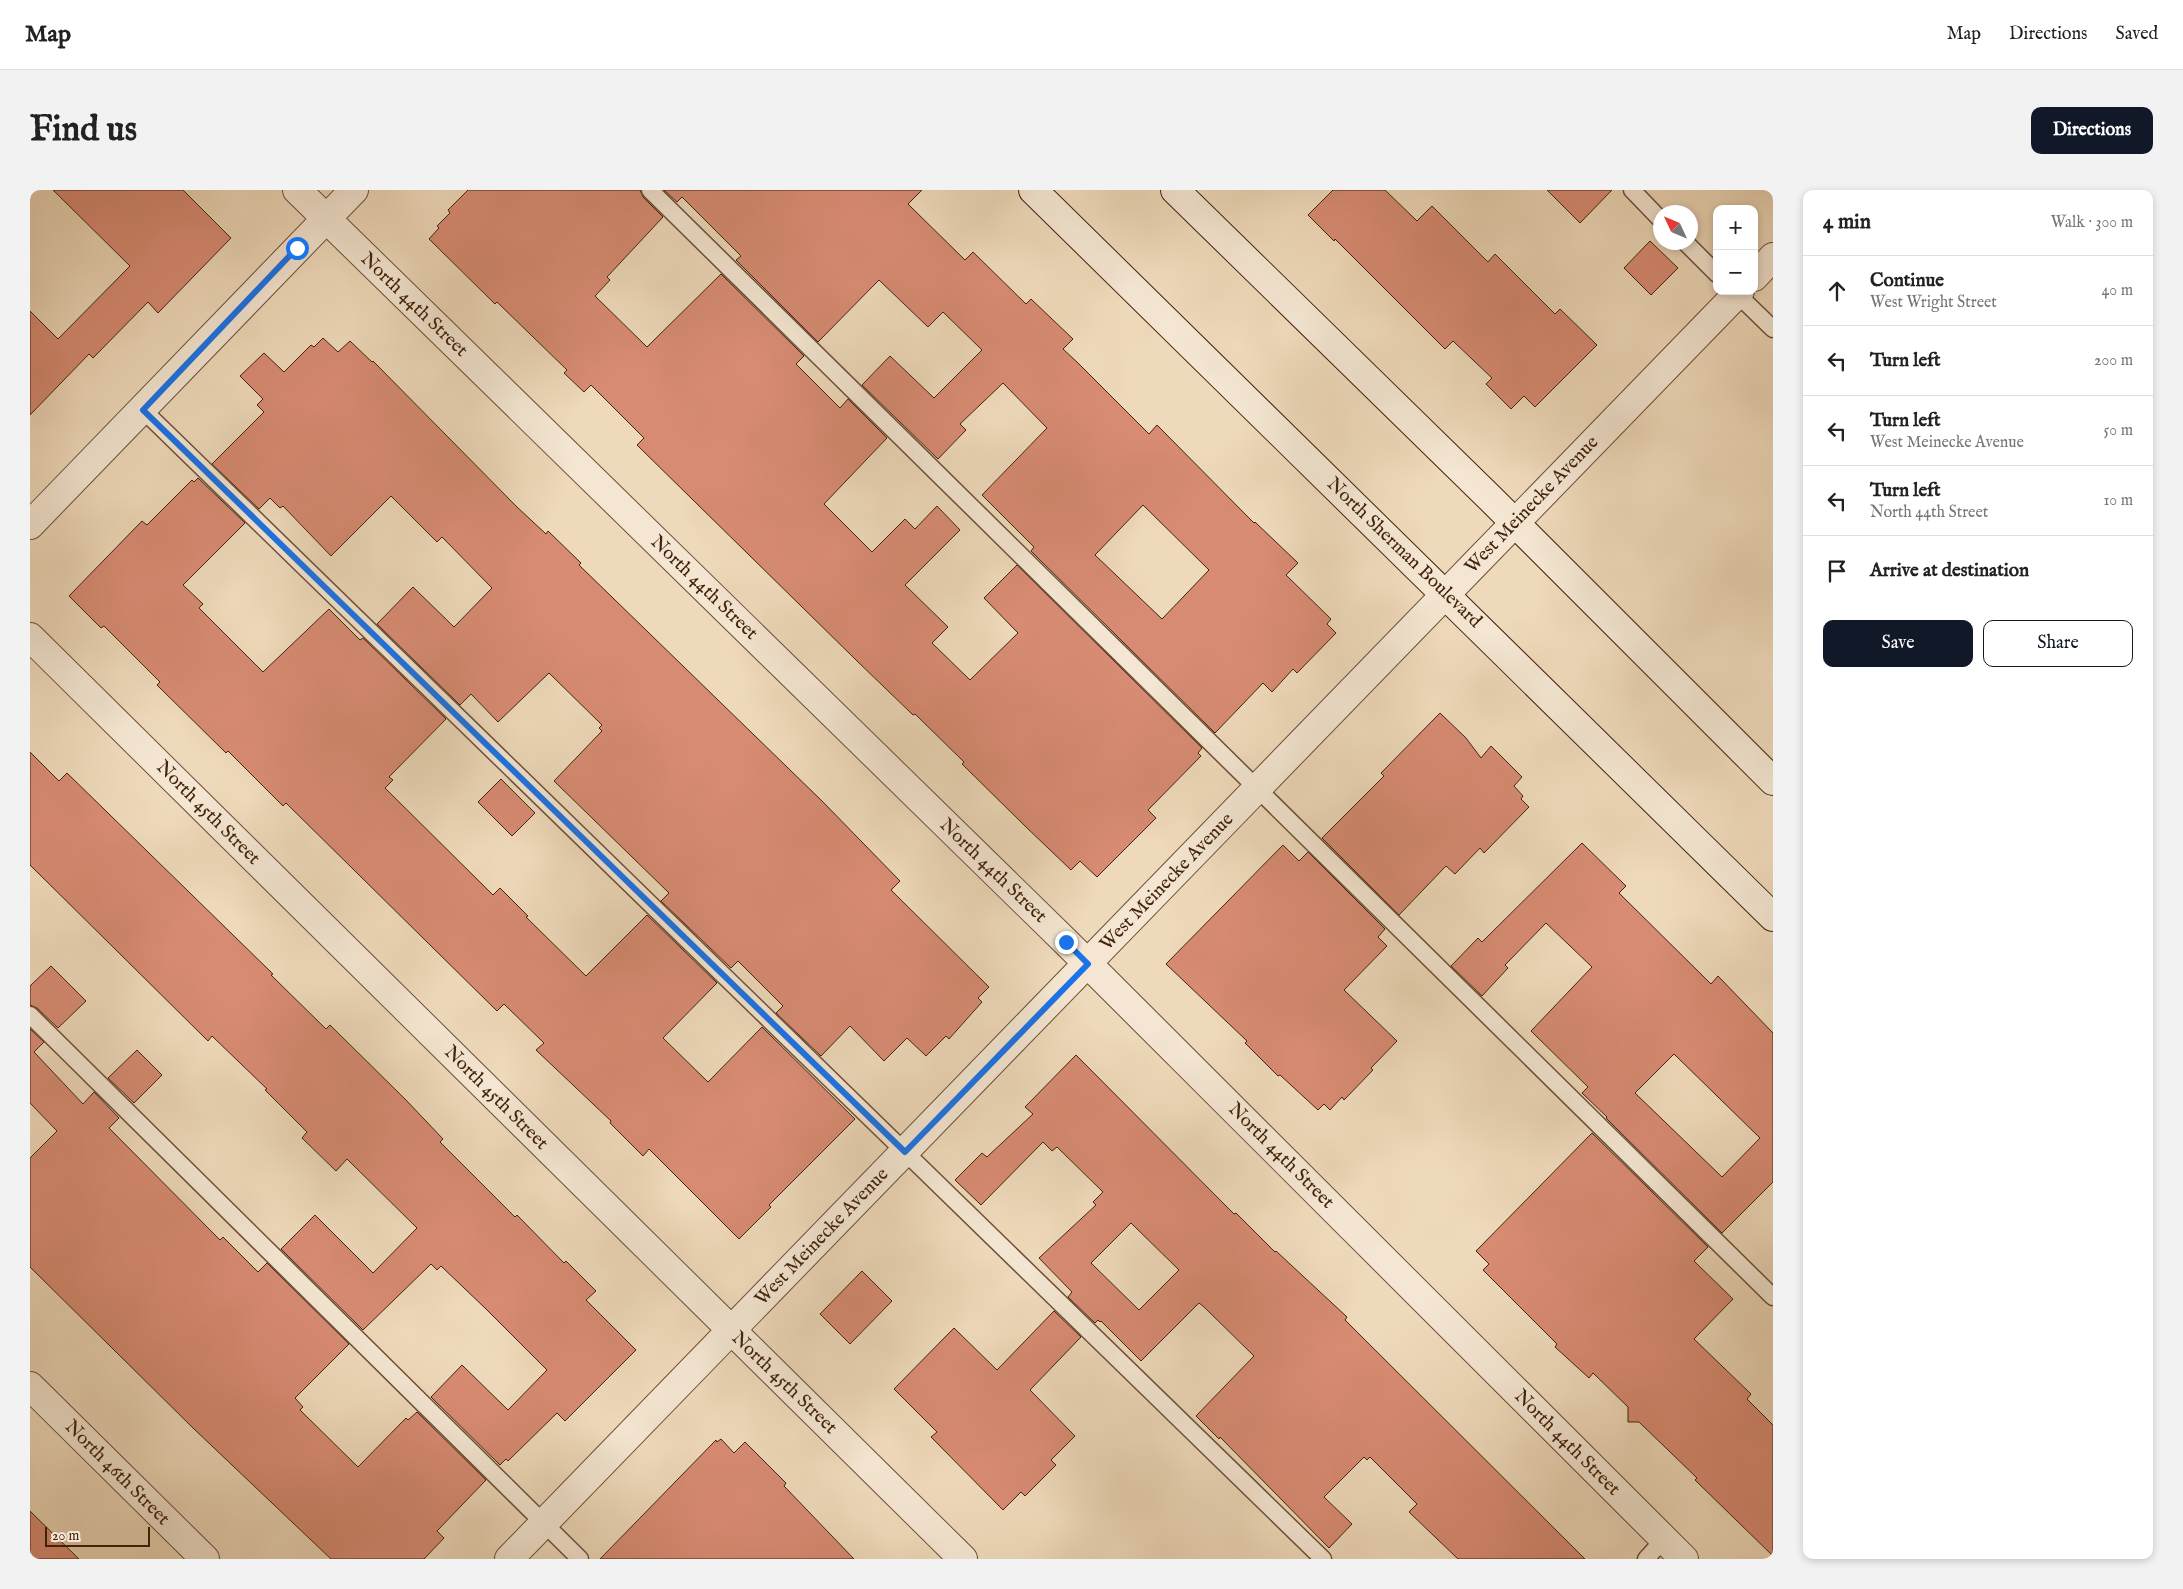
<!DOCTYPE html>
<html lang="en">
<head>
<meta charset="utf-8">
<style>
  body { margin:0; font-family:"IM FELL English",serif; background:#f2f2f2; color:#222 }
  .controls { position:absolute; right:15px; top:15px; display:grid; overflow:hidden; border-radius:10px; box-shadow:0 2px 8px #0003 }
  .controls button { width:45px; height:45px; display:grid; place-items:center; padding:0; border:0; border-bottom:1px solid #e0e0e0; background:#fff; color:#222; font:25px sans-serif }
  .compass { position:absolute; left:1623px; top:15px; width:45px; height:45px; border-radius:50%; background:#fff; box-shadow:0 2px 8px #0003; rotate:314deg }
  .scale { position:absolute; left:15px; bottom:12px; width:105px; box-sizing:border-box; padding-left:5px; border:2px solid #42230c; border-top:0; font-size:14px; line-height:18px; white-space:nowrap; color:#42230c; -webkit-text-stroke:4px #f4e6d2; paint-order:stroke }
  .stop { position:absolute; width:15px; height:15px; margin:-11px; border:4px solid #1a73e8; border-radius:50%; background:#fff }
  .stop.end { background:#1a73e8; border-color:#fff; box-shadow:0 1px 5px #0008 }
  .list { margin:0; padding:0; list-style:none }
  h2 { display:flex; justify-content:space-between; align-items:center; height:65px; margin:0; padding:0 20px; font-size:21px }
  h2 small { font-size:16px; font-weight:400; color:#767676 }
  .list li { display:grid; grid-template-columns:32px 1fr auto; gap:15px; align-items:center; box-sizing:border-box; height:70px; padding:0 20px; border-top:1px solid #e0e0e0 }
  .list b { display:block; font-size:19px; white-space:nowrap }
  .list p { margin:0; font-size:16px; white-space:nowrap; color:#767676 }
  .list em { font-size:16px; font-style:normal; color:#767676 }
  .actions { display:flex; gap:10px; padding:15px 20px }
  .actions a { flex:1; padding:11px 0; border:1px solid #111827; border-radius:10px; text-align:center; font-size:18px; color:#111827 }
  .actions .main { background:#111827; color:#fff }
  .icon { flex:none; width:28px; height:28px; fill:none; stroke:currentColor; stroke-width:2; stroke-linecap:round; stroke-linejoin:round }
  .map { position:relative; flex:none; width:1743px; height:1369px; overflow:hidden; border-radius:10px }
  header { display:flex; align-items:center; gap:30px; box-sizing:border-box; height:70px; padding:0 25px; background:#fff; border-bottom:1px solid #e0e0e0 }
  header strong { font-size:24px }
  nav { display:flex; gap:28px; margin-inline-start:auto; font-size:18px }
  .intro { display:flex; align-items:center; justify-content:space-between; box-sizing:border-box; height:120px; padding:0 30px }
  h1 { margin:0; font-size:35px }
  .button { padding:12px 22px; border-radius:10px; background:#111827; color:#fff; font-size:18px; font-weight:700 }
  main { display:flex; gap:30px; padding:0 30px }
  aside { flex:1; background:#fff; border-radius:10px; box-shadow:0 2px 8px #0003 }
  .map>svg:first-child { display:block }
</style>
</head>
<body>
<header>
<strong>Map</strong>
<nav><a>Map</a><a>Directions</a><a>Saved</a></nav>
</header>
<div class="intro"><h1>Find us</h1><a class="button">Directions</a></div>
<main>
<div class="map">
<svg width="1743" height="1369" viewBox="0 0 1743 1369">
  <rect width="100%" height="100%" fill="#eed9ba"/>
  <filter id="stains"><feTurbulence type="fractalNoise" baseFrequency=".004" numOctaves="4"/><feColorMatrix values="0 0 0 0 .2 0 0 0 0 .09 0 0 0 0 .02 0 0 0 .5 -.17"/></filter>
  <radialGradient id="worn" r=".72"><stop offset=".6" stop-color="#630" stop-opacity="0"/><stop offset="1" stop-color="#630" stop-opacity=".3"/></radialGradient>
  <g fill="#d78b73" stroke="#42230c" fill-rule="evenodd">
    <path d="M 23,0 L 153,0 L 201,48 L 128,123 L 118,112 L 63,168 L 59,164 L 0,225 L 0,121 L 28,149 L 100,76 Z"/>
    <path d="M 438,0 L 610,0 L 613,7 L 633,27 L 577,87 L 580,90 L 565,106 L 617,157 L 691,84 L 774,166 L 766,174 L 810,218 L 818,209 L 857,248 L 794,314 L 842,362 L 875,329 L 885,339 L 907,316 L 930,340 L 875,395 L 918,437 L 902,453 L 940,490 L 988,443 L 954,408 L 987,375 L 1172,558 L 1168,563 L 1171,566 L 1118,620 L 1126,628 L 1067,687 L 1050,671 L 1041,680 L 996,637 L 932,574 L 934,572 L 885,524 L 883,525 L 826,470 L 607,255 L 614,248 L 561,195 L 554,202 L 534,183 L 537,180 L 467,112 L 465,114 L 399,49 L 409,38 L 407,36 L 420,23 L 418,20 Z"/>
    <path d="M 634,0 L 892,0 L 878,14 L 935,70 L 943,62 L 996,114 L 1001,109 L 1043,149 L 1033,159 L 1048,173 L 1119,244 L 1127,235 L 1224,333 L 1225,332 L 1268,373 L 1256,385 L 1301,429 L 1297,434 L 1306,443 L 1267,483 L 1263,479 L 1242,502 L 1233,493 L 1185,543 L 1001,361 L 1004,357 L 952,305 L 1017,238 L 973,193 L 930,234 L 936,240 L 908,269 L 832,195 L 860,166 L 904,208 L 952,160 L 913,122 L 898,137 L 849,90 L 788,152 L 706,70 L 711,66 L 652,7 L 647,12 ZM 1113,315 L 1179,380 L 1132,429 L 1065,365 Z"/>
    <path d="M 1303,0 L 1355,0 L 1387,31 L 1402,16 L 1458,72 L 1465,64 L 1525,124 L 1530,119 L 1567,155 L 1505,217 L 1494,206 L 1481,219 L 1456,194 L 1462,188 L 1423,151 L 1415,159 L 1305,49 L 1304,51 L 1278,25 Z"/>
    <path d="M 1517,0 L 1582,0 L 1550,33 Z"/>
    <path d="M 1620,51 L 1648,78 L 1621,105 L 1594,78 Z"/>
    <path d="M 293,148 L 308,162 L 320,151 L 342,172 L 343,171 L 487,317 L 516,344 L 518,341 L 551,373 L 549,375 L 792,611 L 870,691 L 861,700 L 959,797 L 948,808 L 952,812 L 919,849 L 916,846 L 896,866 L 877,848 L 854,871 L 820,836 L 791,866 L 746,823 L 753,816 L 708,771 L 701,778 L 631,711 L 639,703 L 524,591 L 572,541 L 569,538 L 572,535 L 519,483 L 468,532 L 441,504 L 430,515 L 347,434 L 383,397 L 424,437 L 462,398 L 412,347 L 407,352 L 361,306 L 301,366 L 253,316 L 250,318 L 240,308 L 229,319 L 182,274 L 234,222 L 227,215 L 233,209 L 210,186 L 234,163 L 254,182 L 281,155 L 284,157 Z"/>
    <path d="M 168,288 L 215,333 L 153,395 L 173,414 L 169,418 L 233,482 L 299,419 L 330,450 L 333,448 L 416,529 L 359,587 L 363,590 L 355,598 L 463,705 L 470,698 L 498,726 L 496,727 L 556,786 L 617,725 L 687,793 L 633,848 L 678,892 L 732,837 L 825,929 L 739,1015 L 741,1017 L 709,1049 L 619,959 L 613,966 L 580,933 L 581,931 L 506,860 L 514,853 L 474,814 L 467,821 L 256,613 L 253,616 L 198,561 L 196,563 L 127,495 L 130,492 L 74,436 L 71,438 L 39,406 L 112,331 L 117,335 L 162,290 L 164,292 Z"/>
    <path d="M 1410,523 L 1436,548 L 1451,568 L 1461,556 L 1492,587 L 1484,596 L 1493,606 L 1491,609 L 1499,617 L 1454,663 L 1450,658 L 1425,684 L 1416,676 L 1369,725 L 1292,648 L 1354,586 L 1351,583 Z"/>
    <path d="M 0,562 L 29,591 L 37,583 L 243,784 L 241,785 L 296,839 L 300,835 L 376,910 L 413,949 L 410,952 L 485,1027 L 487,1025 L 534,1073 L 536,1071 L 566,1101 L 556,1110 L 606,1160 L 535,1231 L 527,1223 L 478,1271 L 476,1269 L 470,1275 L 401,1207 L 432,1175 L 478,1220 L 517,1180 L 456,1119 L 411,1076 L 407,1080 L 401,1074 L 333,1140 L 251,1059 L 285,1025 L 343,1083 L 387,1038 L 317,969 L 306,981 L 272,948 L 277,942 L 235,900 L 237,899 L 182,846 L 178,851 L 0,675 Z"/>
    <path d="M 471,589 L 505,623 L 482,646 L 448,612 Z"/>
    <path d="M 1552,653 L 1596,696 L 1589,703 L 1681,794 L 1688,786 L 1743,843 L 1743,992 L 1692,1043 L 1576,928 L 1577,927 L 1552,903 L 1558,897 L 1501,841 L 1562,777 L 1516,733 L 1475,775 L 1478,778 L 1452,806 L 1421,776 L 1448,748 L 1452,752 ZM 1644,864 L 1730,948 L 1692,987 L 1605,903 Z"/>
    <path d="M 1253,655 L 1269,671 L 1278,662 L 1355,739 L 1348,747 L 1357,756 L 1314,800 L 1367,851 L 1341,878 L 1343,880 L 1314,910 L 1312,907 L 1300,920 L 1294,914 L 1288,920 L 1250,885 L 1248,886 L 1215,853 L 1217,851 L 1136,774 Z"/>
    <path d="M 21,776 L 56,811 L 28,838 L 7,818 L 0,815 L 0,796 Z"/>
    <path d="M 0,839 L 14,852 L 4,862 L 53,914 L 64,902 L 89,928 L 79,938 L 190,1050 L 193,1047 L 228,1082 L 237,1073 L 319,1154 L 265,1208 L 273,1217 L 270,1220 L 328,1277 L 376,1228 L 378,1230 L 387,1222 L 456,1290 L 407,1341 L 414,1348 L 394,1369 L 301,1369 L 164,1239 L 0,1077 L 0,968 L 27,941 L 0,913 Z"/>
    <path d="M 107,860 L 132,885 L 104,913 L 78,888 Z"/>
    <path d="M 1046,865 L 1204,1024 L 1206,1023 L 1245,1062 L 1246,1061 L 1317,1127 L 1315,1130 L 1555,1369 L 1428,1369 L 1379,1322 L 1387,1314 L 1340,1267 L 1337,1270 L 1334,1267 L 1294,1307 L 1322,1334 L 1299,1358 L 1190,1247 L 1189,1249 L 1166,1226 L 1224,1166 L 1174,1117 L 1169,1113 L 1111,1171 L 1071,1131 L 1070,1132 L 1068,1130 L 1065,1133 L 1038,1107 L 1042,1102 L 1009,1068 L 1066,1015 L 1063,1012 L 1073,1002 L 1027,957 L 1022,961 L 1013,952 L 951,1015 L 925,990 L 952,963 L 957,967 L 1003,924 L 995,917 ZM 1101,1033 L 1149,1080 L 1109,1120 L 1061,1073 Z"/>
    <path d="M 1562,943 L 1678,1057 L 1664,1071 L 1703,1109 L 1664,1149 L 1721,1204 L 1717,1209 L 1743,1235 L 1743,1366 L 1665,1290 L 1667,1288 L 1609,1232 L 1598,1232 L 1598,1217 L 1563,1183 L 1559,1188 L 1525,1157 L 1527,1154 L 1453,1080 L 1459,1074 L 1446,1061 Z"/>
    <path d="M 832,1081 L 862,1111 L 820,1154 L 790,1124 Z"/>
    <path d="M 1024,1121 L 1051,1147 L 1000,1200 L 1045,1246 L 1021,1270 L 1026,1275 L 995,1306 L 991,1302 L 973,1320 L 901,1247 L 907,1242 L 864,1199 L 924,1138 L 967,1180 Z"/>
    <path d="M 691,1249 L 704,1263 L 715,1252 L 756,1293 L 754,1296 L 824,1369 L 570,1369 L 686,1250 L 687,1252 Z"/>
    <path d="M 0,1321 L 49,1369 L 0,1369 Z"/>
  </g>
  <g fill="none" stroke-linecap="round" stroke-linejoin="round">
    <g stroke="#6d5038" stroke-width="19">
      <g id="lane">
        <path d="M 620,0 L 1743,1107"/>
        <path d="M 1602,0 L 1630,29"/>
        <path d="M 1655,52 L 1687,84"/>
        <path d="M 1704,101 L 1743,139"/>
        <path d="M 113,220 L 1293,1369"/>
        <path d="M 0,825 L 550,1369"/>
        <path d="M 1616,1369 L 1634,1349"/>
      </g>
    </g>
    <g stroke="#6d5038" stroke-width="30">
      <g id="street">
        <path d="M 267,0 L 1036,752 L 1654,1369"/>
        <path d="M 1724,87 L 1743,67"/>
        <path d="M 0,335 L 324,0"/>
        <path d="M 0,447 L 933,1369"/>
        <path d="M 0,1196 L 175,1369"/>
        <path d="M 479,1369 L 1710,101"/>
      </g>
    </g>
    <g stroke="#42230c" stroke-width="30">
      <g id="secondary">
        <path d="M 1003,0 L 1743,727"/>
        <path d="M 1145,0 L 1462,310 L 1743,591"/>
      </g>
    </g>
    <use href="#lane" stroke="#f4e6d2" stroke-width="16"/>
    <use href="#street" stroke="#f4e6d2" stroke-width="28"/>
    <use href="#secondary" stroke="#f4e6d2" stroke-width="28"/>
  </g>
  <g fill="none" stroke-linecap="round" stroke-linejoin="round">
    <path stroke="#1a73e8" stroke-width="6" d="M 267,58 L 113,220 L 875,962 L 1058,774 L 1036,752"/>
  </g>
  <g text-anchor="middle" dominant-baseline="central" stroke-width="4" stroke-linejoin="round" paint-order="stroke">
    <g font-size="19" fill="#42230c" stroke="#f4e6d2">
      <text transform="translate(384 115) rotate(44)">North 44th Street</text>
      <text transform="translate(1502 315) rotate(-46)">West Meinecke Avenue</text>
      <text transform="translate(1374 363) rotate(44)">North Sherman Boulevard</text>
      <text transform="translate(674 398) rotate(44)">North 44th Street</text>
      <text transform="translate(178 623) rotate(45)">North 45th Street</text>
      <text transform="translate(963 681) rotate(44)">North 44th Street</text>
      <text transform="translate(1137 692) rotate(-46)">West Meinecke Avenue</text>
      <text transform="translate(466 908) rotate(45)">North 45th Street</text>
      <text transform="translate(1251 966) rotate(45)">North 44th Street</text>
      <text transform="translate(792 1047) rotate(-46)">West Meinecke Avenue</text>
      <text transform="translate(754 1193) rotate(44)">North 45th Street</text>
      <text transform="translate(1537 1253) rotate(45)">North 44th Street</text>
      <text transform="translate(87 1283) rotate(45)">North 46th Street</text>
    </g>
  </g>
  <rect width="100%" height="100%" filter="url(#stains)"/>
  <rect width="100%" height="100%" fill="url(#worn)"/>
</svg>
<div class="controls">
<button>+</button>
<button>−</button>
</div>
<svg class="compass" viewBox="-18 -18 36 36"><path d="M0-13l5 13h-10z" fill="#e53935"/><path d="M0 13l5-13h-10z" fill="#767676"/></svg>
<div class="scale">20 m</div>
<div class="stop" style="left:267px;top:58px"></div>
<div class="stop end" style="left:1036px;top:752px"></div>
</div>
<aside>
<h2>4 min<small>Walk · 300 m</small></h2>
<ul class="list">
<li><svg class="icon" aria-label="ahead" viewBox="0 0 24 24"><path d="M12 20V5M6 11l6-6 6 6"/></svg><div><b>Continue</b><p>West Wright Street</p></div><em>40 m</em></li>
<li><svg class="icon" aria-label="left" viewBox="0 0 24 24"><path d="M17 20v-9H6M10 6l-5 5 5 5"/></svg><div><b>Turn left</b></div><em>200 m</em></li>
<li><svg class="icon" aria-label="left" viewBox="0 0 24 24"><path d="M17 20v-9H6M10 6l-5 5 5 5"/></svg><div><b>Turn left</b><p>West Meinecke Avenue</p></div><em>50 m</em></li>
<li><svg class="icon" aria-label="left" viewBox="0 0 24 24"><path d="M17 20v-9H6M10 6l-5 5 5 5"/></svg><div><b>Turn left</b><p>North 44th Street</p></div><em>10 m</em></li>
<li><svg class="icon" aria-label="arrive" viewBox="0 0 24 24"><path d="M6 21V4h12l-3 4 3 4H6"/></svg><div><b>Arrive at destination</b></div></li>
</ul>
<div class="actions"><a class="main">Save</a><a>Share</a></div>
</aside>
</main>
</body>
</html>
